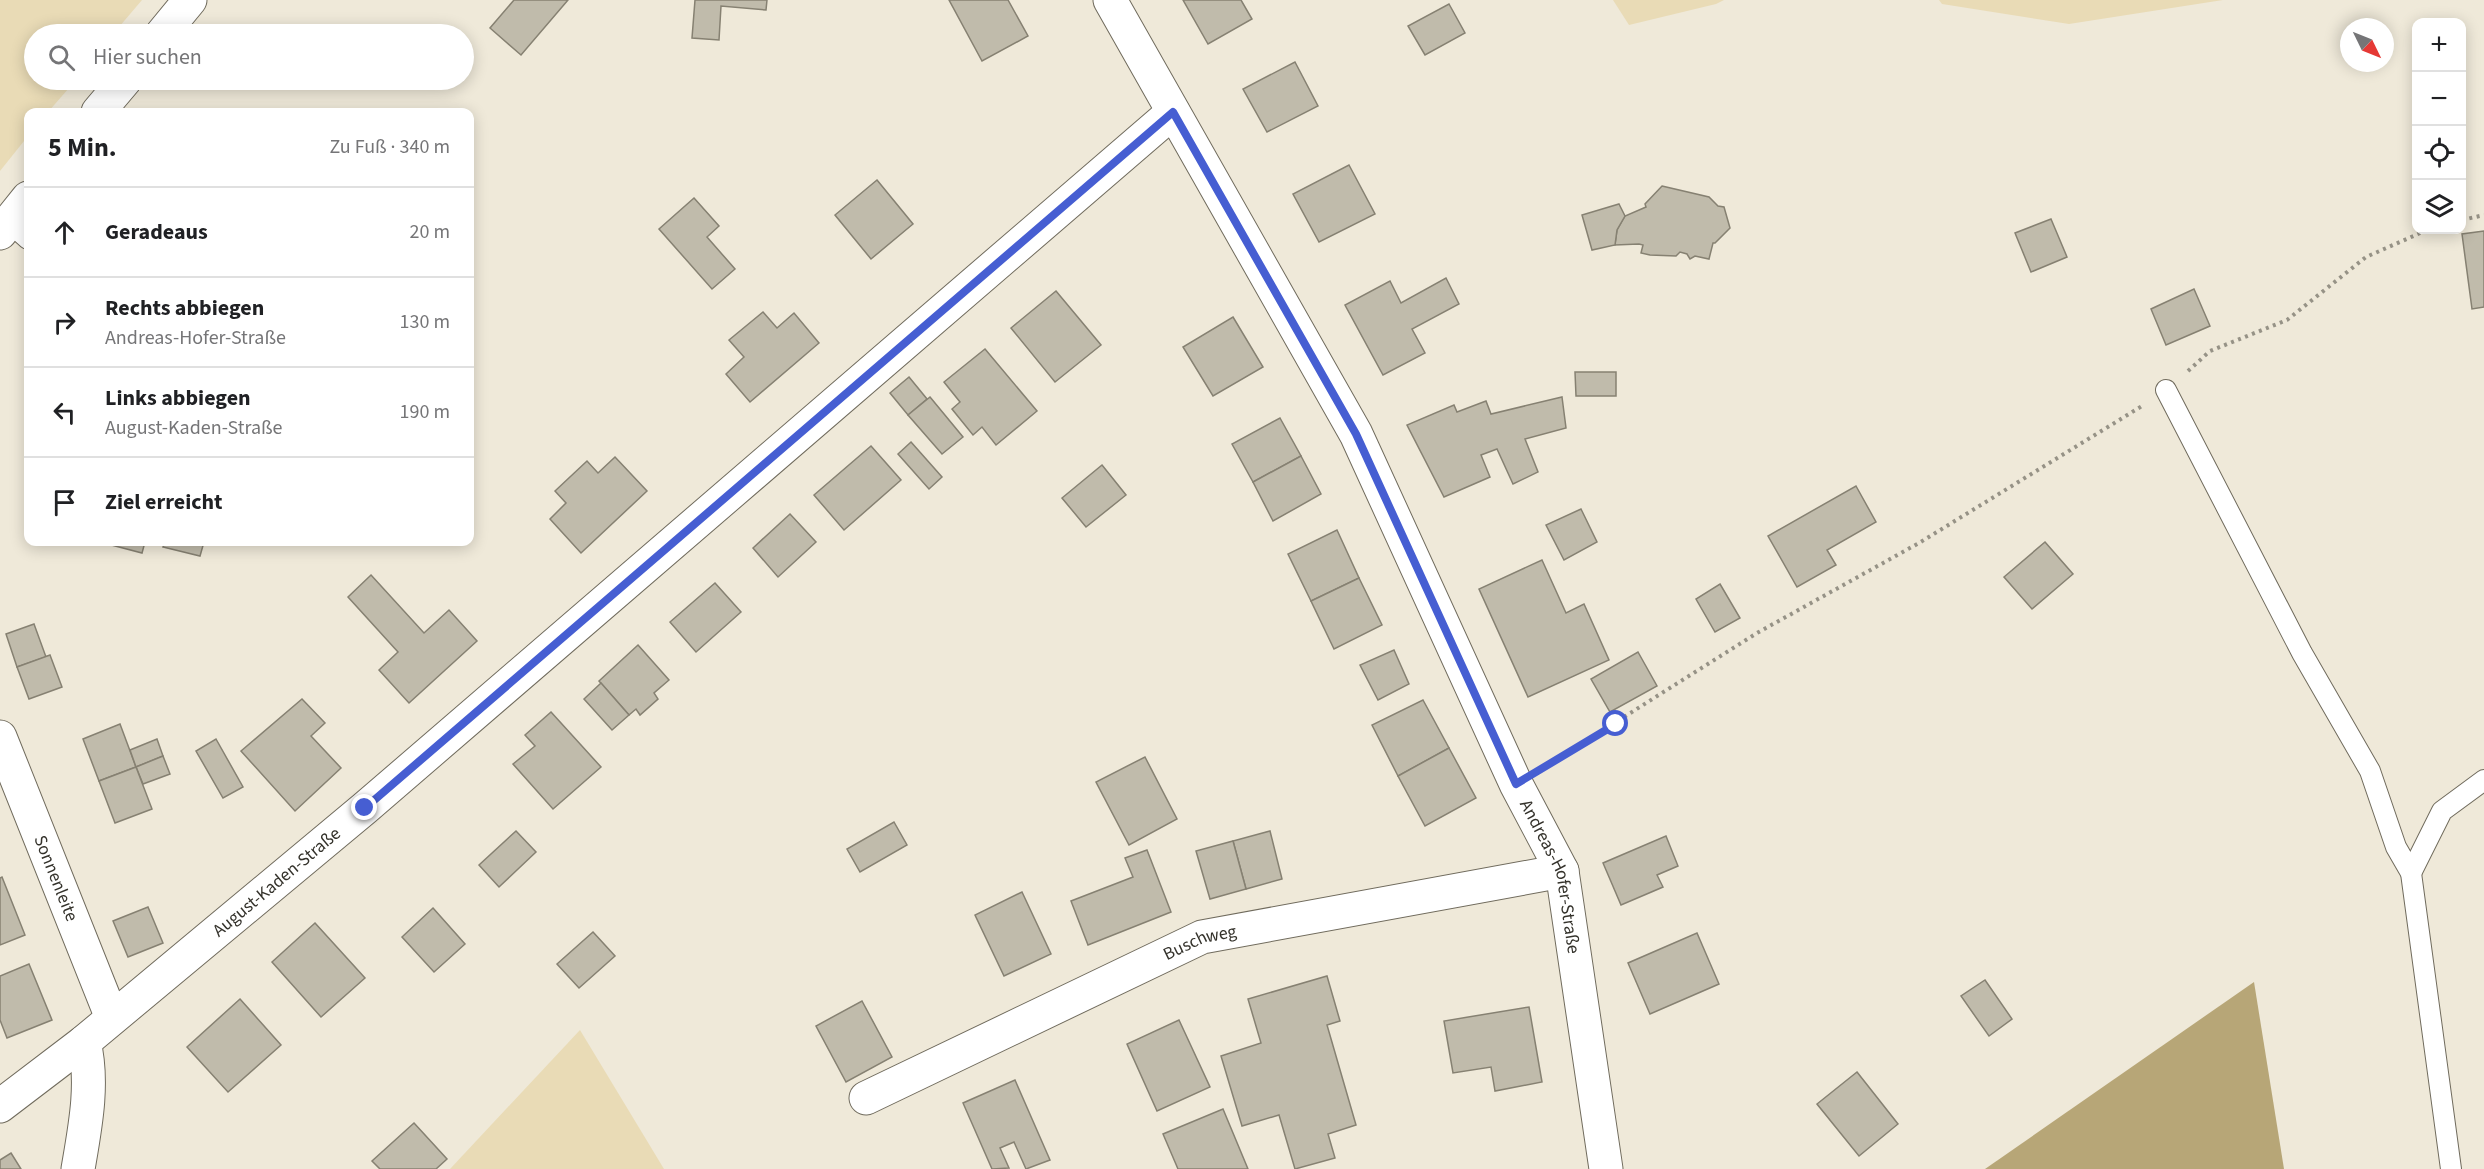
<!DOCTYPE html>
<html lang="de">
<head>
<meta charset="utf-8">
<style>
  body { margin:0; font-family:"Source Sans 3",sans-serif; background:#f6f6f6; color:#202124 }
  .controls { position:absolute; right:18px; top:18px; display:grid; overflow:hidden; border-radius:12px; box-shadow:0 3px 15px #0003 }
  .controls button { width:54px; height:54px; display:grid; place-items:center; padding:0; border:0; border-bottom:2px solid #e0e0e0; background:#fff; color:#202124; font:30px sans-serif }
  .compass { position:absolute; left:2340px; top:18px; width:54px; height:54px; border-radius:50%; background:#fff; box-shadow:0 3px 15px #0003; rotate:133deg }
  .stop { position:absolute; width:18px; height:18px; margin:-14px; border:4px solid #465ed2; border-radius:50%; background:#fff }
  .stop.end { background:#465ed2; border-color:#fff; box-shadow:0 2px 6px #0008 }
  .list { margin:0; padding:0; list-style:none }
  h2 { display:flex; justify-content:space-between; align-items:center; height:78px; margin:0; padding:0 24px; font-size:26px }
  h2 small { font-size:20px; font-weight:400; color:#757577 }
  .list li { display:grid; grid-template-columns:39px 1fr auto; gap:18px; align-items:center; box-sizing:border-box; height:90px; padding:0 24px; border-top:2px solid #e0e0e0 }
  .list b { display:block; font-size:22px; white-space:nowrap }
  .list p { margin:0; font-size:20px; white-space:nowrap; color:#757577 }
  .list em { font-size:20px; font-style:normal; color:#757577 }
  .icon { flex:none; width:33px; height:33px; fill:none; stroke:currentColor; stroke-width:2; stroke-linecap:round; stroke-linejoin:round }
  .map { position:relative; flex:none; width:2484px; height:1169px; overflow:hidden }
  .search { position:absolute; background:#fff; box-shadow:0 3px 15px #0003; left:24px; top:24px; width:450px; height:66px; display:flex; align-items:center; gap:15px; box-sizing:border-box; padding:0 21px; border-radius:33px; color:#757577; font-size:22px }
  .panel { position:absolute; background:#fff; box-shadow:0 3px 15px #0003; left:24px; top:108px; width:450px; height:438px; border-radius:12px }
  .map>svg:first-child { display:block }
</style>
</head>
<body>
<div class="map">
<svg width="2484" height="1169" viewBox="0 0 2484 1169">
  <rect width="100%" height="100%" fill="#efe9d9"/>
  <g fill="#e9dbb6">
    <path d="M 0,0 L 142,0 L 113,34 L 34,34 L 34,80 L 76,80 L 48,112 L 28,112 L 28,136 L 0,171 Z"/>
    <path d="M 1613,0 L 1724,0 L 1716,4 L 1629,25 Z"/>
    <path d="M 1939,0 L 2223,0 L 2069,24 L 1942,4 Z"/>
    <path d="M 580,1030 L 664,1169 L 450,1169 Z"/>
  </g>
  <path fill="#b7a677" d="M 2254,982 L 2284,1169 L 1985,1169 Z"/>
  <g fill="#c0bbab" stroke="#868172" stroke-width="1.5">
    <path d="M 514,0 L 568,0 L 521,55 L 490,28 Z"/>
    <path d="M 695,0 L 767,0 L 766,10 L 721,6 L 719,40 L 692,38 Z"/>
    <path d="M 949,0 L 1008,0 L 1028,36 L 982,61 Z"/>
    <path d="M 1183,0 L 1241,0 L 1252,19 L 1208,44 Z"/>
    <path d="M 1449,4 L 1465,33 L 1425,55 L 1408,26 Z"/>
    <path d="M 1295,62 L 1318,106 L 1267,132 L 1243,89 Z"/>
    <path d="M 1349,165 L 1375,214 L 1319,242 L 1293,194 Z"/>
    <path d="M 877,180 L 913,224 L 871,259 L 835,215 Z"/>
    <path d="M 1662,186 L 1709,197 L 1718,206 L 1724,207 L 1730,228 L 1715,243 L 1713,243 L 1709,259 L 1695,256 L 1690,259 L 1687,254 L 1680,252 L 1676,256 L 1650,255 L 1641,253 L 1643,245 L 1639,244 L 1615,245 L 1617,230 L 1625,216 L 1646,207 L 1645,204 Z"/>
    <path d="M 694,198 L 719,226 L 707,237 L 735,269 L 712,289 L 659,229 Z"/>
    <path d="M 1619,204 L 1625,216 L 1617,230 L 1615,245 L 1592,250 L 1582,215 Z"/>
    <path d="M 2051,219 L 2067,257 L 2031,272 L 2015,233 Z"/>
    <path d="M 2484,231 L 2484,307 L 2472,309 L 2462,234 Z"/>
    <path d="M 1446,278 L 1459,304 L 1412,329 L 1425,353 L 1383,375 L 1345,305 L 1390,281 L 1401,303 Z"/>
    <path d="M 2194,289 L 2210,326 L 2166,345 L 2151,309 Z"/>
    <path d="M 1056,291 L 1101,345 L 1055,382 L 1011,328 Z"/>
    <path d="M 763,312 L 777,328 L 794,313 L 819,343 L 750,402 L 726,374 L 744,357 L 729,340 Z"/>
    <path d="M 1233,317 L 1263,367 L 1213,396 L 1183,347 Z"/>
    <path d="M 985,349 L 1037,411 L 996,445 L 982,427 L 973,435 L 952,409 L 960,402 L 944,382 Z"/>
    <path d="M 1575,372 L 1616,372 L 1616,396 L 1576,396 Z"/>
    <path d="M 909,377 L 927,399 L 908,415 L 890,393 Z"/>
    <path d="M 930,397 L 963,437 L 942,454 L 908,415 Z"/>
    <path d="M 1562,397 L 1566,428 L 1525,439 L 1538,472 L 1513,484 L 1497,449 L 1481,455 L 1490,477 L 1444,497 L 1407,425 L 1454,405 L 1457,412 L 1486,401 L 1491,414 Z"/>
    <path d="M 1280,418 L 1301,456 L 1253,482 L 1232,444 Z"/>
    <path d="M 911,442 L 942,477 L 929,489 L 898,454 Z"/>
    <path d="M 871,446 L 901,480 L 844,530 L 814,495 Z"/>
    <path d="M 1301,456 L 1321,494 L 1273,521 L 1253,482 Z"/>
    <path d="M 615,457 L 647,491 L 581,553 L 550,519 L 566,503 L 555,491 L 587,461 L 598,473 Z"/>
    <path d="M 1102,465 L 1126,495 L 1086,527 L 1062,498 Z"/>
    <path d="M 1856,486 L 1876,522 L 1827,550 L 1836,565 L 1797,587 L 1768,536 Z"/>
    <path d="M 1581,509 L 1597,542 L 1564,560 L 1546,525 Z"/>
    <path d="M 790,514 L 816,542 L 778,577 L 753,548 Z"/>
    <path d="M 1337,530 L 1359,578 L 1311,601 L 1288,554 Z"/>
    <path d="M 100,542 L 145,542 L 142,553 Z"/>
    <path d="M 165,542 L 204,542 L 200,556 L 163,547 Z"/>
    <path d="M 2045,542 L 2073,574 L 2032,609 L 2004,577 Z"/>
    <path d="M 1542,560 L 1566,613 L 1584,604 L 1609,660 L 1528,697 L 1479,589 Z"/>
    <path d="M 371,575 L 424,633 L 449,610 L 477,641 L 409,703 L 379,670 L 398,652 L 348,597 Z"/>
    <path d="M 1359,578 L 1382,625 L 1334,649 L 1311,601 Z"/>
    <path d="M 715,583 L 741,612 L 696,652 L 670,622 Z"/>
    <path d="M 1720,584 L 1740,618 L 1715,632 L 1696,599 Z"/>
    <path d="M 34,624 L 46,657 L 17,667 L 6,634 Z"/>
    <path d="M 638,645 L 669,680 L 654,693 L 658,699 L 640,715 L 636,709 L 629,715 L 599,681 Z"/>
    <path d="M 1394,650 L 1409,684 L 1378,700 L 1360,665 Z"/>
    <path d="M 1638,652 L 1657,686 L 1610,712 L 1591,679 Z"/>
    <path d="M 50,655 L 62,687 L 29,699 L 17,667 Z"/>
    <path d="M 601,683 L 629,715 L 612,730 L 584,699 Z"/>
    <path d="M 302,699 L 325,723 L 311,736 L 341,768 L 295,811 L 241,751 Z"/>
    <path d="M 1423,700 L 1449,748 L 1398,776 L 1372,725 Z"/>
    <path d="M 551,712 L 601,767 L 553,809 L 513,764 L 535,746 L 525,735 Z"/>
    <path d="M 120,724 L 136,767 L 99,781 L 83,739 Z"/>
    <path d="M 157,739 L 163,756 L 136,767 L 130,750 Z"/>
    <path d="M 216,739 L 243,787 L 223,798 L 196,751 Z"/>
    <path d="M 1449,748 L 1476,798 L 1425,826 L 1398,776 Z"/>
    <path d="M 163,756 L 170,774 L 143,784 L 136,767 Z"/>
    <path d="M 1145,757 L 1177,819 L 1129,845 L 1096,782 Z"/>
    <path d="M 136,767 L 152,809 L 115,823 L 99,781 Z"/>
    <path d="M 894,822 L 907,845 L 860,872 L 847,849 Z"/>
    <path d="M 516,831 L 536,852 L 499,887 L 479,865 Z"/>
    <path d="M 1270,831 L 1282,879 L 1246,889 L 1233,841 Z"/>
    <path d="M 1666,836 L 1678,866 L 1657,875 L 1663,887 L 1621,905 L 1603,863 Z"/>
    <path d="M 1233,841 L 1246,889 L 1210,899 L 1196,851 Z"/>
    <path d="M 1147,850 L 1171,912 L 1088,945 L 1071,901 L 1133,877 L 1125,858 Z"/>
    <path d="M 2,877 L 25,935 L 0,945 L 0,878 Z"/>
    <path d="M 1022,892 L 1051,954 L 1004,976 L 975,915 Z"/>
    <path d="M 148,907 L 163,943 L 128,957 L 113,921 Z"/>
    <path d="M 433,908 L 465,944 L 434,972 L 402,937 Z"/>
    <path d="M 315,923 L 365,978 L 321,1017 L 272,962 Z"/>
    <path d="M 593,932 L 615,956 L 579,988 L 557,964 Z"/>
    <path d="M 1697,933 L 1719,984 L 1650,1014 L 1628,963 Z"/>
    <path d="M 29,964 L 52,1020 L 7,1038 L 0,1020 L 0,976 Z"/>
    <path d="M 1327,976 L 1340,1021 L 1327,1025 L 1356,1125 L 1328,1134 L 1335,1158 L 1295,1169 L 1279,1115 L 1242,1126 L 1221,1056 L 1261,1043 L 1248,999 Z"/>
    <path d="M 1985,980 L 2012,1019 L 1989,1036 L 1961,996 Z"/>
    <path d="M 240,999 L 281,1045 L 228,1092 L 187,1047 Z"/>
    <path d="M 862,1001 L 892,1057 L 846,1082 L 816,1026 Z"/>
    <path d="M 1529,1007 L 1542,1082 L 1495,1091 L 1491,1067 L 1453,1073 L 1444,1021 Z"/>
    <path d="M 1179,1020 L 1210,1087 L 1157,1111 L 1127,1044 Z"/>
    <path d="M 1857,1072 L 1898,1124 L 1859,1156 L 1817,1104 Z"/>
    <path d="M 1015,1080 L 1050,1160 L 1026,1169 L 1014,1142 L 1000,1148 L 1009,1168 L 992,1169 L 963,1103 Z"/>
    <path d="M 1223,1109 L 1248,1169 L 1178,1169 L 1163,1134 Z"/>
    <path d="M 414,1123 L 447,1159 L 436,1169 L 380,1169 L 372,1161 Z"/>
    <path d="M 11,1153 L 21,1169 L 0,1169 L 0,1160 Z"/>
  </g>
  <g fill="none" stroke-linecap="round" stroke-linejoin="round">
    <g stroke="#706b5d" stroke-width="22">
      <g id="service">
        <path d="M 9,222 L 28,239"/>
        <path d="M 2166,390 L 2302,653 L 2370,771 L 2396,847 L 2411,873 L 2451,1169"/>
        <path d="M 2411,873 L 2442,811 L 2484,780"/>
      </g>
    </g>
    <g stroke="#706b5d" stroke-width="35">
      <g id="minor">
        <path id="s1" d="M 1110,0 L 1356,434 L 1516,784 L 1562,871 L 1606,1169"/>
        <path d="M 162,34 L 190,0"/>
        <path d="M 98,112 L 125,80"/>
        <path d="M 0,233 L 28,198"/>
        <path id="s2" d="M 0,737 L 112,1018"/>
        <path id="s3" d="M 866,1098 L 1202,937 L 1562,871"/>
        <path id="s4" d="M 0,1106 L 84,1042 L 365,808 L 1173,112"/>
        <path d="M 78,1169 C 85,1128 94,1083 84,1042"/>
      </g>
    </g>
    <g stroke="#969286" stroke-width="4" stroke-dasharray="3 4.5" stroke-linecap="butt">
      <path d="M 2462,220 L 2484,215"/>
      <path d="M 2188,371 L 2210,351 L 2287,320 L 2366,257 L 2427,230"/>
      <path d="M 1548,765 L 1757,633 L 1919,543 L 2142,406"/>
    </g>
    <use href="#service" stroke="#fff" stroke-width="20"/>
    <use href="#minor" stroke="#fff" stroke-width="33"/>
  </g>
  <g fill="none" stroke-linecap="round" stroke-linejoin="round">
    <path stroke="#465ed2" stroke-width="8" d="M 365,808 L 1173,112 L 1356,434 L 1516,784 L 1616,724"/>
  </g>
  <g text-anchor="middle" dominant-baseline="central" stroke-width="4.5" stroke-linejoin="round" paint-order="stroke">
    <g font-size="18" fill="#34322b" stroke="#fdf7e6">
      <text stroke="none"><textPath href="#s1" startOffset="984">Andreas-Hofer-Straße</textPath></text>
      <text stroke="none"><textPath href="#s2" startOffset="152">Sonnenleite</textPath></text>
      <text stroke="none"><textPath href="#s4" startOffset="356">August-Kaden-Straße</textPath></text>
      <text stroke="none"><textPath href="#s3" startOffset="369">Buschweg</textPath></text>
    </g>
  </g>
</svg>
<div class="controls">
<button>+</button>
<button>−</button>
<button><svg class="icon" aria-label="locate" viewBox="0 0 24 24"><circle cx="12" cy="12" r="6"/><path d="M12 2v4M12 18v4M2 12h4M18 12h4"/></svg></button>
<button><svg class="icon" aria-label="layers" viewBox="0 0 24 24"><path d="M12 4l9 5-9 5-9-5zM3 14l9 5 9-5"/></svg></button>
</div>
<svg class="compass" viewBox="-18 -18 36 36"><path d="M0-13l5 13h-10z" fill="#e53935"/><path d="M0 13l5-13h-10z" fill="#757577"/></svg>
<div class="stop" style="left:1616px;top:724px"></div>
<div class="stop end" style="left:365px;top:808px"></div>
<div class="search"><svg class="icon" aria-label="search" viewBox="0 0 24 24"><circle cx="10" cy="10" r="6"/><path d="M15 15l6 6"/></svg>Hier suchen</div>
<section class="panel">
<h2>5 Min.<small>Zu Fuß · 340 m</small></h2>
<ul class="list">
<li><svg class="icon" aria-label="ahead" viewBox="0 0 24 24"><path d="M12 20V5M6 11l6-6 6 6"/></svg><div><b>Geradeaus</b></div><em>20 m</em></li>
<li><svg class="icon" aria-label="right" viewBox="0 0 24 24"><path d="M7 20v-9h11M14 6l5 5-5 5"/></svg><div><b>Rechts abbiegen</b><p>Andreas-Hofer-Straße</p></div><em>130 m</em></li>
<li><svg class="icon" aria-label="left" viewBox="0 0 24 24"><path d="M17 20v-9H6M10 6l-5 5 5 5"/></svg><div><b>Links abbiegen</b><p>August-Kaden-Straße</p></div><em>190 m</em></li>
<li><svg class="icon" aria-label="arrive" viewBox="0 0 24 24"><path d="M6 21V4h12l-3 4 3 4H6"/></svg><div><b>Ziel erreicht</b></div></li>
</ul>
</section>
</div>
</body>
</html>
